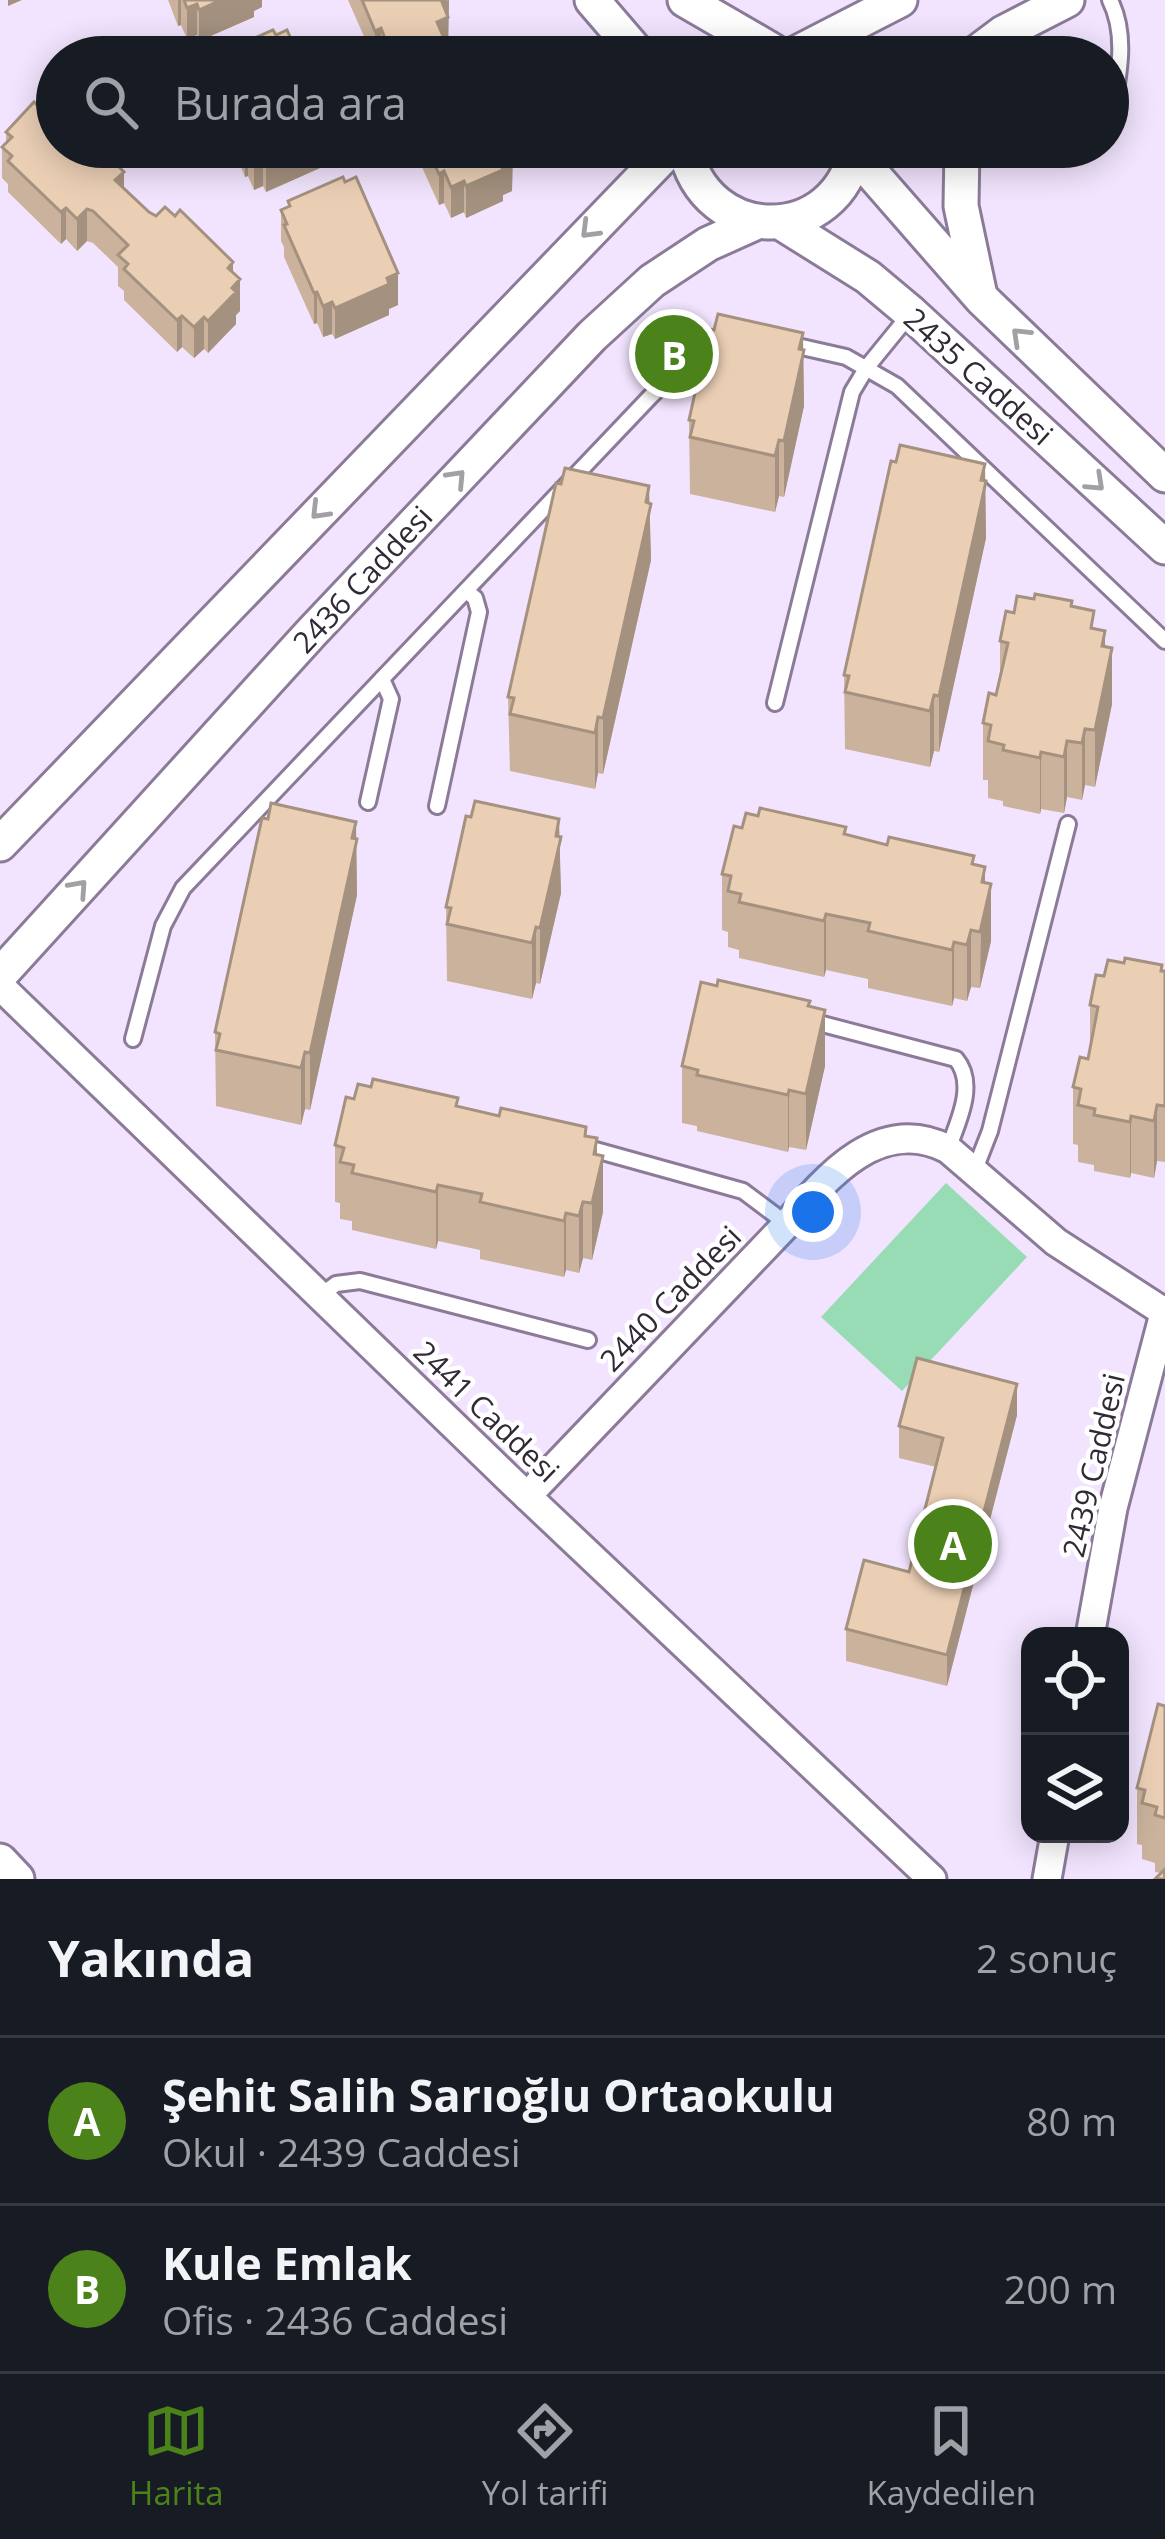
<!DOCTYPE html>
<html lang="tr">
<head>
<meta charset="utf-8">
<style>
  body { margin:0; font-family:"Open Sans",sans-serif; background:#242831; color:#f1f3f6 }
  .controls { position:absolute; right:36px; bottom:36px; display:grid; overflow:hidden; border-radius:24px; box-shadow:0 6px 30px #0003 }
  .controls button { width:108px; height:108px; display:grid; place-items:center; padding:0; border:0; border-bottom:3px solid #363941; background:#171b24; color:#f1f3f6; font:60px sans-serif }
  .you { position:absolute; left:813px; top:1212px; width:42px; height:42px; margin:-30px; border:9px solid #fff; border-radius:50%; background:#1a73e8; box-shadow:0 0 0 18px #1a73e833 }
  .badge { display:grid; place-items:center; width:78px; height:78px; border-radius:50%; background:#4c821a; color:#fff; font-size:39px; font-weight:700 }
  .pin { position:absolute; translate:-50% -50%; border:6px solid #fff; box-shadow:0 3px 12px #0006 }
  .list { margin:0; padding:0; list-style:none }
  h2 { display:flex; justify-content:space-between; align-items:center; height:156px; margin:0; padding:0 48px; font-size:51px }
  h2 small { font-size:39px; font-weight:400; color:#9ea1a6 }
  .list li { display:grid; grid-template-columns:78px 1fr auto; gap:36px; align-items:center; box-sizing:border-box; height:168px; padding:0 48px; border-top:3px solid #363941 }
  .list b { display:block; font-size:45px; white-space:nowrap }
  .list p { margin:0; font-size:39px; white-space:nowrap; color:#9ea1a6 }
  .list em { font-size:39px; font-style:normal; color:#9ea1a6 }
  .icon { flex:none; width:66px; height:66px; fill:none; stroke:currentColor; stroke-width:2; stroke-linecap:round; stroke-linejoin:round }
  .map { position:relative; flex:none; width:1165px; height:1879px; overflow:hidden }
  .search { position:absolute; background:#171b24; box-shadow:0 6px 30px #0003; left:36px; right:36px; top:36px; height:132px; display:flex; align-items:center; gap:30px; box-sizing:border-box; padding:0 42px; border-radius:66px; color:#9ea1a6; font-size:45px }
  .sheet { height:492px; background:#171b24 }
  nav { display:flex; justify-content:space-around; align-items:center; box-sizing:border-box; height:168px; border-top:3px solid #363941; background:#171b24; font-size:33px; color:#9ea1a6 }
  nav a { display:grid; justify-items:center; gap:6px }
  nav .on { color:#4c821a }
  .map>svg:first-child { display:block }
</style>
</head>
<body>
<div class="map">
<svg width="1165" height="1879" viewBox="0 0 1165 1879">
  <rect width="100%" height="100%" fill="#f2e4fe"/>
  <path fill="#97dcb5" d="M 946,1183 L 1027,1257 L 902,1391 L 821,1317 Z"/>
  <g fill="none" stroke-linecap="round" stroke-linejoin="round">
    <g stroke="#8b7b99" stroke-width="20">
      <g id="service">
        <path d="M 1110,0 C 1126,32 1120,68 1114,103"/>
        <path d="M 784,343 L 846,357 L 897,386 L 1165,641"/>
        <path d="M 775,703 L 852,392 L 867,367 L 911,313"/>
        <path d="M 368,802 L 391,699 L 382,679"/>
        <path d="M 437,806 L 479,612 L 475,598 L 466,591"/>
        <path d="M 811,1021 L 956,1059 C 977,1084 958,1122 948,1149"/>
        <path d="M 133,1039 L 163,926 L 183,888 L 650,397 L 680,367 L 720,349"/>
        <path d="M 581,1146 L 743,1191 L 787,1224"/>
        <path d="M 974,1172 L 990,1131 L 1068,824"/>
        <path d="M 320,1296 L 336,1284 L 360,1281 L 588,1340"/>
      </g>
    </g>
    <g stroke="#8b7b99" stroke-width="33">
      <g id="minor">
        <path d="M 0,986 L 511,1481 L 932,1879"/>
        <path d="M 527,1496 L 787,1224 C 827,1176 880,1114 948,1149 L 1056,1242 L 1164,1312"/>
        <path d="M 1090,1636 L 1113,1508 L 1165,1310"/>
        <path d="M 1047,1879 L 1055,1834"/>
      </g>
    </g>
    <g stroke="#8b7b99" stroke-width="39">
      <g id="tertiary">
        <path d="M 592,0 L 641,57"/>
        <path d="M 685,0 L 773,51"/>
        <path d="M 795,54 L 900,0"/>
        <path d="M 971,57 L 1003,33 L 1067,0"/>
        <path d="M 685,147 C 704,247 839,247 856,147"/>
        <path d="M 962,147 L 961,206 L 979,291"/>
        <path d="M 855,154 L 981,298 L 1165,475"/>
        <path d="M 780,222 L 868,277 L 911,313 L 1165,547"/>
        <path d="M 0,844 L 672,147"/>
        <path d="M 0,975 L 312,632 L 592,336 L 652,281 L 708,244 L 757,222"/>
        <path d="M 0,1861 L 17,1879"/>
      </g>
    </g>
    <use href="#service" stroke="#fff" stroke-width="14"/>
    <use href="#minor" stroke="#fff" stroke-width="27"/>
    <use href="#tertiary" stroke="#fff" stroke-width="33"/>
  </g>
  <g fill="#cab29c">
    <path d="M 168,0 L 262,0 L 262,7 L 254,11 L 254,17 L 199,41 L 197,35 L 187,39 L 181,25 L 178,26 Z"/>
    <path d="M 348,0 L 449,0 L 448,48 L 452,57 L 373,57 Z"/>
    <path d="M 6,132 L 117,165 L 124,188 L 149,212 L 233,273 L 240,311 L 236,315 L 236,324 L 208,353 L 204,349 L 194,358 L 182,347 L 177,352 L 124,300 L 124,291 L 118,286 L 118,267 L 93,243 L 87,241 L 77,251 L 66,239 L 61,244 L 8,192 L 8,184 L 2,178 L 2,147 L 6,143 Z"/>
    <path d="M 233,147 L 329,147 L 329,158 L 320,161 L 320,168 L 266,192 L 263,186 L 254,190 L 248,176 L 245,177 Z"/>
    <path d="M 413,147 L 513,147 L 512,191 L 503,195 L 503,201 L 466,218 L 464,212 L 451,218 L 444,203 L 439,205 Z"/>
    <path d="M 288,201 L 398,305 L 389,309 L 389,315 L 335,339 L 332,334 L 323,337 L 317,323 L 314,324 L 284,257 L 284,247 L 281,241 L 281,210 L 288,207 Z"/>
    <path d="M 803,350 L 804,406 L 784,497 L 779,496 L 775,512 L 690,494 L 689,420 Z"/>
    <path d="M 985,481 L 986,538 L 939,752 L 934,751 L 930,767 L 845,749 L 844,675 Z"/>
    <path d="M 649,503 L 651,560 L 603,774 L 598,773 L 595,789 L 510,771 L 508,697 Z"/>
    <path d="M 1072,607 L 1094,628 L 1105,647 L 1112,704 L 1095,787 L 1085,785 L 1082,800 L 1067,797 L 1064,813 L 1041,809 L 1040,814 L 1003,806 L 1003,801 L 988,798 L 988,780 L 983,780 L 983,723 L 996,695 L 1000,678 L 1000,641 L 1014,613 Z"/>
    <path d="M 742,828 L 846,834 L 974,865 L 985,883 L 991,941 L 980,988 L 971,987 L 967,1001 L 954,998 L 952,1006 L 868,988 L 868,979 L 826,970 L 824,977 L 739,958 L 739,950 L 728,947 L 728,932 L 722,930 L 722,874 Z"/>
    <path d="M 559,837 L 561,893 L 540,984 L 536,983 L 532,999 L 447,981 L 446,907 Z"/>
    <path d="M 356,839 L 357,895 L 310,1110 L 305,1109 L 301,1125 L 216,1106 L 215,1032 Z"/>
    <path d="M 1165,971 L 1165,1162 L 1157,1161 L 1154,1178 L 1131,1173 L 1130,1178 L 1094,1171 L 1094,1165 L 1078,1162 L 1078,1145 L 1073,1144 L 1073,1087 L 1088,1059 L 1090,1046 L 1090,1005 L 1104,976 Z"/>
    <path d="M 810,1006 L 825,1066 L 806,1150 L 789,1147 L 788,1152 L 697,1131 L 697,1126 L 682,1123 L 682,1066 Z"/>
    <path d="M 354,1099 L 458,1106 L 586,1136 L 597,1154 L 603,1212 L 592,1260 L 583,1258 L 579,1273 L 566,1270 L 564,1277 L 480,1259 L 480,1250 L 438,1241 L 436,1249 L 352,1230 L 352,1221 L 340,1219 L 340,1203 L 335,1202 L 335,1145 Z"/>
    <path d="M 1017,1415 L 947,1686 L 846,1661 L 846,1629 L 909,1572 L 936,1467 L 899,1458 L 899,1426 Z"/>
    <path d="M 1165,1706 L 1165,1879 L 1161,1873 L 1155,1872 L 1155,1863 L 1142,1859 L 1142,1845 L 1137,1844 L 1137,1788 Z"/>
  </g>
  <g fill="#a4917f">
    <path d="M 8,0 L 22,0 L 8,6 Z"/>
    <path d="M 178,0 L 181,0 L 181,25 L 178,26 Z"/>
    <path d="M 221,0 L 262,0 L 262,7 L 254,11 L 254,17 L 199,41 L 199,10 Z"/>
    <path d="M 449,0 L 448,48 L 437,22 L 442,2 Z"/>
    <path d="M 197,4 L 197,35 L 187,39 L 187,8 Z"/>
    <path d="M 381,28 L 381,57 L 375,57 L 375,31 Z"/>
    <path d="M 400,38 L 400,57 L 387,57 L 387,44 Z"/>
    <path d="M 245,147 L 248,147 L 248,176 L 245,177 Z"/>
    <path d="M 297,147 L 329,147 L 329,158 L 320,161 L 320,168 L 266,192 L 266,161 Z"/>
    <path d="M 506,147 L 513,147 L 512,191 L 503,195 L 503,201 L 466,218 L 466,186 Z"/>
    <path d="M 117,155 L 117,178 L 124,172 L 124,203 L 115,212 L 112,160 Z"/>
    <path d="M 263,155 L 263,186 L 254,190 L 254,159 Z"/>
    <path d="M 444,171 L 444,203 L 439,205 L 439,174 Z"/>
    <path d="M 464,181 L 464,212 L 451,218 L 451,187 Z"/>
    <path d="M 66,208 L 66,239 L 61,244 L 61,212 Z"/>
    <path d="M 87,209 L 87,241 L 77,251 L 77,219 Z"/>
    <path d="M 233,262 L 233,286 L 240,279 L 240,311 L 236,315 L 236,324 L 208,353 L 208,321 L 228,268 Z"/>
    <path d="M 398,273 L 398,305 L 389,309 L 389,315 L 335,339 L 335,308 Z"/>
    <path d="M 317,292 L 317,323 L 314,324 L 314,293 Z"/>
    <path d="M 332,302 L 332,334 L 323,337 L 323,306 Z"/>
    <path d="M 182,316 L 182,347 L 177,352 L 177,320 Z"/>
    <path d="M 204,317 L 204,349 L 194,358 L 194,327 Z"/>
    <path d="M 803,333 L 804,406 L 784,497 L 784,441 Z"/>
    <path d="M 779,440 L 779,496 L 775,512 L 775,456 Z"/>
    <path d="M 985,464 L 986,538 L 939,752 L 939,696 Z"/>
    <path d="M 649,486 L 651,560 L 603,774 L 603,718 Z"/>
    <path d="M 1105,631 L 1105,680 L 1112,648 L 1112,704 L 1095,787 L 1095,730 Z"/>
    <path d="M 934,695 L 934,751 L 930,767 L 930,711 Z"/>
    <path d="M 598,717 L 598,773 L 595,789 L 595,733 Z"/>
    <path d="M 1085,729 L 1085,785 L 1082,800 L 1082,743 Z"/>
    <path d="M 1067,741 L 1067,797 L 1064,813 L 1064,757 Z"/>
    <path d="M 1041,752 L 1041,809 L 1040,814 L 1040,758 Z"/>
    <path d="M 559,819 L 561,893 L 540,984 L 540,928 Z"/>
    <path d="M 356,822 L 357,895 L 310,1110 L 310,1053 Z"/>
    <path d="M 985,867 L 985,907 L 991,884 L 991,941 L 980,988 L 982,882 Z"/>
    <path d="M 826,914 L 826,970 L 824,977 L 824,921 Z"/>
    <path d="M 536,927 L 536,983 L 532,999 L 532,943 Z"/>
    <path d="M 971,930 L 971,987 L 967,1001 L 967,945 Z"/>
    <path d="M 954,942 L 954,998 L 952,1006 L 952,950 Z"/>
    <path d="M 825,1010 L 825,1066 L 806,1150 L 806,1094 Z"/>
    <path d="M 305,1052 L 305,1109 L 301,1125 L 301,1068 Z"/>
    <path d="M 789,1090 L 789,1147 L 788,1152 L 788,1095 Z"/>
    <path d="M 1157,1105 L 1157,1161 L 1154,1178 L 1154,1121 Z"/>
    <path d="M 1131,1116 L 1131,1173 L 1130,1178 L 1130,1122 Z"/>
    <path d="M 597,1138 L 597,1178 L 603,1156 L 603,1212 L 592,1260 L 592,1203 L 594,1154 Z"/>
    <path d="M 438,1185 L 438,1241 L 436,1249 L 436,1192 Z"/>
    <path d="M 583,1202 L 583,1258 L 579,1273 L 579,1216 Z"/>
    <path d="M 566,1213 L 566,1270 L 564,1277 L 564,1221 Z"/>
    <path d="M 1017,1384 L 1017,1415 L 947,1686 L 947,1655 Z"/>
  </g>
  <g fill="#ebcfb5" stroke="#a4917f" stroke-width="3">
    <path d="M 184,0 L 221,0 L 199,10 L 197,4 L 187,8 Z"/>
    <path d="M 362,0 L 446,0 L 442,2 L 448,17 L 437,22 L 452,57 L 409,57 L 400,38 L 387,44 L 381,28 L 375,31 Z"/>
    <path d="M 273,30 L 276,35 L 287,30 L 299,57 L 220,57 L 219,54 Z"/>
    <path d="M 48,99 L 57,107 L 57,147 L 109,147 L 117,155 L 112,160 L 124,172 L 115,180 L 149,212 L 156,216 L 165,207 L 175,216 L 180,210 L 233,262 L 228,268 L 240,279 L 232,288 L 236,292 L 208,321 L 204,317 L 194,327 L 182,316 L 177,320 L 124,269 L 128,264 L 118,255 L 128,245 L 93,211 L 87,209 L 77,219 L 66,208 L 61,212 L 8,161 L 12,156 L 2,147 L 12,137 L 6,132 L 34,102 L 40,108 Z"/>
    <path d="M 249,147 L 297,147 L 266,161 L 263,155 L 254,159 Z"/>
    <path d="M 427,147 L 507,147 L 512,160 L 501,165 L 503,170 L 466,186 L 464,181 L 451,187 L 444,171 L 439,174 Z"/>
    <path d="M 343,177 L 345,182 L 356,177 L 398,273 L 387,278 L 389,284 L 335,308 L 332,302 L 323,306 L 317,292 L 314,293 L 284,225 L 287,224 L 281,210 L 290,206 L 288,201 Z"/>
    <path d="M 718,314 L 803,333 L 799,349 L 804,350 L 784,441 L 779,440 L 775,456 L 690,437 L 694,421 L 689,420 L 709,329 L 714,330 Z"/>
    <path d="M 900,445 L 985,464 L 981,480 L 986,481 L 939,696 L 934,695 L 930,711 L 845,692 L 849,676 L 844,675 L 891,461 L 896,462 Z"/>
    <path d="M 565,468 L 649,486 L 646,502 L 651,504 L 603,718 L 598,717 L 595,733 L 510,714 L 514,698 L 508,697 L 556,483 L 561,484 Z"/>
    <path d="M 1035,594 L 1072,601 L 1071,606 L 1094,611 L 1091,628 L 1105,631 L 1102,646 L 1112,648 L 1095,730 L 1085,729 L 1082,743 L 1067,741 L 1064,757 L 1041,752 L 1040,758 L 1003,750 L 1004,745 L 988,741 L 991,725 L 983,723 L 989,693 L 996,695 L 1008,643 L 1000,641 L 1006,611 L 1014,613 L 1017,596 L 1034,599 Z"/>
    <path d="M 475,801 L 559,819 L 556,836 L 561,837 L 540,928 L 536,927 L 532,943 L 447,924 L 451,908 L 446,907 L 466,816 L 471,817 Z"/>
    <path d="M 271,803 L 356,822 L 352,838 L 357,839 L 310,1053 L 305,1052 L 301,1068 L 216,1050 L 220,1034 L 215,1032 L 262,818 L 268,819 Z"/>
    <path d="M 760,808 L 846,827 L 844,834 L 887,845 L 889,837 L 974,856 L 972,864 L 985,867 L 982,882 L 991,884 L 980,932 L 971,930 L 967,945 L 954,942 L 952,950 L 868,931 L 870,923 L 826,914 L 824,921 L 739,902 L 741,894 L 728,891 L 731,876 L 722,874 L 734,826 L 742,828 L 746,813 L 758,816 Z"/>
    <path d="M 1125,958 L 1162,965 L 1161,971 L 1165,971 L 1165,1106 L 1157,1105 L 1154,1121 L 1131,1116 L 1130,1122 L 1094,1115 L 1095,1109 L 1078,1105 L 1081,1089 L 1073,1087 L 1080,1057 L 1088,1059 L 1098,1007 L 1090,1005 L 1096,975 L 1104,976 L 1108,960 L 1124,963 Z"/>
    <path d="M 718,980 L 810,1001 L 808,1006 L 825,1010 L 806,1094 L 789,1090 L 788,1095 L 697,1075 L 698,1070 L 682,1066 L 701,982 L 717,986 Z"/>
    <path d="M 373,1079 L 458,1098 L 456,1106 L 499,1116 L 501,1108 L 586,1127 L 585,1136 L 597,1138 L 594,1154 L 603,1156 L 592,1203 L 583,1202 L 579,1216 L 566,1213 L 564,1221 L 480,1202 L 482,1194 L 438,1185 L 436,1192 L 352,1173 L 354,1165 L 340,1162 L 344,1148 L 335,1145 L 346,1097 L 354,1099 L 358,1084 L 371,1087 Z"/>
    <path d="M 917,1358 L 1017,1384 L 947,1655 L 846,1629 L 864,1560 L 909,1572 L 943,1438 L 899,1426 Z"/>
    <path d="M 1158,1704 L 1165,1706 L 1165,1818 L 1155,1815 L 1157,1807 L 1142,1803 L 1145,1790 L 1137,1788 Z"/>
    <path d="M 1164,1870 L 1165,1879 L 1155,1879 Z"/>
  </g>
  <defs><path id="oneway-chevron" d="M-2-3.5L2.5 0L-2 3.5" fill="none" stroke-width="1.6" stroke-linecap="round" stroke-linejoin="round" transform="scale(3)"/></defs>
  <g stroke="#a29fa5">
    <use href="#oneway-chevron" transform="translate(589 230) rotate(135)"/>
    <use href="#oneway-chevron" transform="translate(1020 336) rotate(-136)"/>
    <use href="#oneway-chevron" transform="translate(457 478) rotate(-47)"/>
    <use href="#oneway-chevron" transform="translate(1096 483) rotate(43)"/>
    <use href="#oneway-chevron" transform="translate(319 511) rotate(134)"/>
    <use href="#oneway-chevron" transform="translate(79 888) rotate(-48)"/>
  </g>
  <g text-anchor="middle" dominant-baseline="central" stroke-width="9" stroke-linejoin="round" paint-order="stroke">
    <g font-size="30" fill="#312a36" stroke="#fff">
      <text transform="translate(979 376) rotate(42)">2435 Caddesi</text>
      <text transform="translate(362 579) rotate(-47)">2436 Caddesi</text>
      <text transform="translate(670 1298) rotate(-46)">2440 Caddesi</text>
      <text transform="translate(487 1411) rotate(44)">2441 Caddesi</text>
      <text transform="translate(1093 1465) rotate(-77)">2439 Caddesi</text>
    </g>
  </g>
</svg>
<div class="controls">
<button><svg class="icon" aria-label="locate" viewBox="0 0 24 24"><circle cx="12" cy="12" r="6"/><path d="M12 2v4M12 18v4M2 12h4M18 12h4"/></svg></button>
<button><svg class="icon" aria-label="layers" viewBox="0 0 24 24"><path d="M12 4l9 5-9 5-9-5zM3 14l9 5 9-5"/></svg></button>
</div>
<div class="you"></div>
<div class="pin badge" style="left:953px;top:1544px">A</div>
<div class="pin badge" style="left:674px;top:354px">B</div>
<div class="search"><svg class="icon" aria-label="search" viewBox="0 0 24 24"><circle cx="10" cy="10" r="6"/><path d="M15 15l6 6"/></svg>Burada ara</div>
</div>
<section class="sheet">
<h2>Yakında<small>2 sonuç</small></h2>
<ul class="list">
<li><span class="badge">A</span><div><b>Şehit Salih Sarıoğlu Ortaokulu</b><p>Okul · 2439 Caddesi</p></div><em>80 m</em></li>
<li><span class="badge">B</span><div><b>Kule Emlak</b><p>Ofis · 2436 Caddesi</p></div><em>200 m</em></li>
</ul>
</section>
<nav>
<a class="on"><svg class="icon" aria-label="map" viewBox="0 0 24 24"><path d="M3 6l6-2 6 2 6-2v14l-6 2-6-2-6 2zM9 4v14M15 6v14"/></svg>Harita</a>
<a><svg class="icon" aria-label="directions" viewBox="0 0 24 24"><path d="M12 3l9 9-9 9-9-9zM9 14v-3h6M13 9l2 2-2 2"/></svg>Yol tarifi</a>
<a><svg class="icon" aria-label="saved" viewBox="0 0 24 24"><path d="M7 4h10v16l-5-4-5 4z"/></svg>Kaydedilen</a>
</nav>
</body>
</html>
